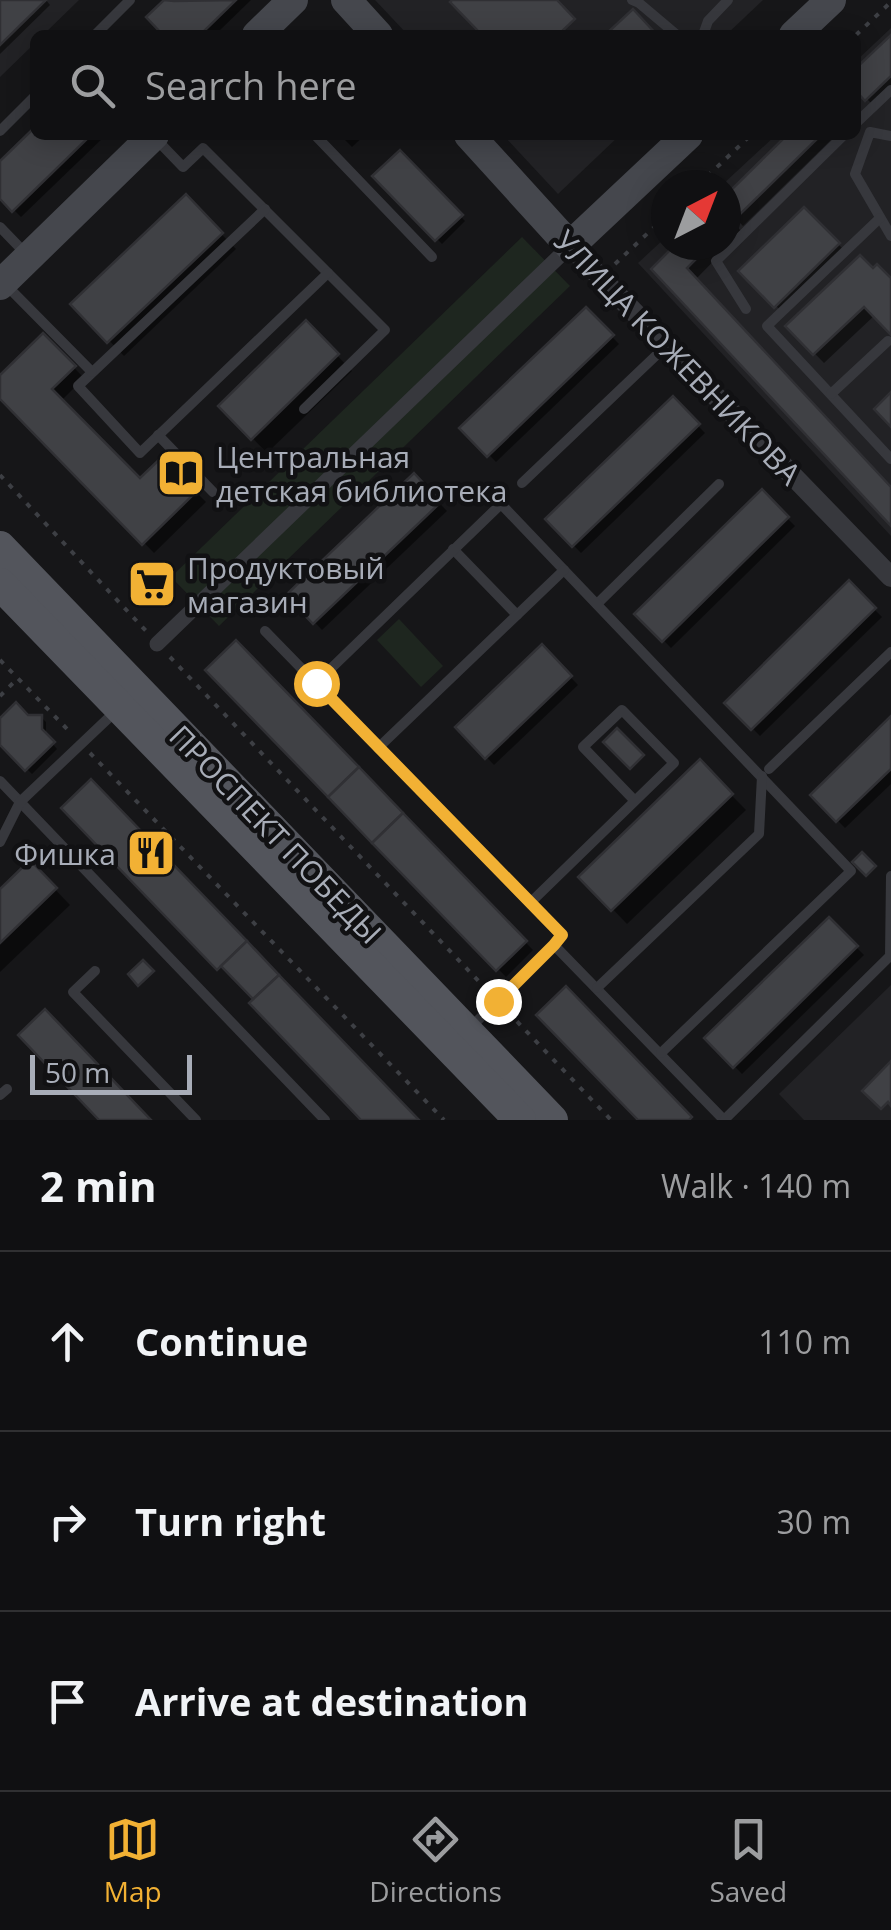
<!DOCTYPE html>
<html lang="en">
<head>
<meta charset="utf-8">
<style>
  body { margin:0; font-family:"Open Sans",sans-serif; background:#1e1e20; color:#f1f3f6 }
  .compass { position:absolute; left:651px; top:170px; width:90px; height:90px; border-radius:50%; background:#101012; box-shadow:0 5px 25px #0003; rotate:42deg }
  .scale { position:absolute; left:30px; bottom:25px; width:162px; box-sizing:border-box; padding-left:10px; border:5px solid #a8adb8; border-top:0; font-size:28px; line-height:35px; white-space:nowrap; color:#a8adb8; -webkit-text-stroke:8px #111113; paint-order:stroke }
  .stop { position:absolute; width:30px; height:30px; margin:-22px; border:8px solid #f2b134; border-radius:50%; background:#fff }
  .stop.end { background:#f2b134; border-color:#fff; box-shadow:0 2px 10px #0008 }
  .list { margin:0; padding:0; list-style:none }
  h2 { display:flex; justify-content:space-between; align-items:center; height:130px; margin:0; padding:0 40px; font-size:42px }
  h2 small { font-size:32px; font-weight:400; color:#9c9d9f }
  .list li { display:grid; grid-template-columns:65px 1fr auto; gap:30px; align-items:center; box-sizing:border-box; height:180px; padding:0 40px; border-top:2px solid #303032 }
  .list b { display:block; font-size:38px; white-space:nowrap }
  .list em { font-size:32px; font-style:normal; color:#9c9d9f }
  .icon { flex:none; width:55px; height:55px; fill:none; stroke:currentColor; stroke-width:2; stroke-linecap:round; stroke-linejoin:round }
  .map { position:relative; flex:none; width:891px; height:1120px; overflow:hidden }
  .search { position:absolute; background:#101012; box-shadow:0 5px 25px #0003; left:30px; right:30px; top:30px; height:110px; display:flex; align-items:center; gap:25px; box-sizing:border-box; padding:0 35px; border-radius:15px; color:#9c9d9f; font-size:38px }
  .sheet { height:670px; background:#101012 }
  nav { display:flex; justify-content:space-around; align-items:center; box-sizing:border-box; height:140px; border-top:2px solid #303032; background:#101012; font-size:28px; color:#9c9d9f }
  nav a { display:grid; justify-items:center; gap:5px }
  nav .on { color:#f2b134 }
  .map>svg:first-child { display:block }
</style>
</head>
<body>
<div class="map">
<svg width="891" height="1120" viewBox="0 0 891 1120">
  <rect width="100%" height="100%" fill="#161618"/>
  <g fill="#222225">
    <path d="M 0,0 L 79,0 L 43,35 L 35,35 L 35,43 L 0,77 Z"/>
    <path d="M 375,0 L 763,0 L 726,35 L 408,35 Z"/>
    <path d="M 891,28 L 891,536 L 638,263 L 666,237 L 666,245 L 726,245 L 726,185 L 722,185 L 776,135 L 856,135 L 856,61 Z"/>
    <path d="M 503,135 L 620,135 L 558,194 Z"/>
    <path d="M 891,985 L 891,1120 L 804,1120 L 779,1094 Z"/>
  </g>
  <g fill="#1e261f">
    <path d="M 522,237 L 570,286 L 219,626 L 171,577 Z"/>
    <path d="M 399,619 L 443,666 L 421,687 L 377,640 Z"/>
  </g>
  <g fill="#0007">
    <path d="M 0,0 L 46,0 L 50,5 L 0,54 Z"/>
    <path d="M 167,0 L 174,4 L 179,0 L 251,0 L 215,35 L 167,35 L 150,17 Z"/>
    <path d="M 891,38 L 891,90 L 874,106 L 856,88 L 856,71 Z"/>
    <path d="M 35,131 L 35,135 L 106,135 L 21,217 L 0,196 L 0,165 Z"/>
    <path d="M 340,135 L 365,135 L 352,147 Z"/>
    <path d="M 791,135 L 836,135 L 743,226 L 726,208 L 726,198 Z"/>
    <path d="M 400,153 L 465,221 L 442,244 L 376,176 Z"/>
    <path d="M 186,198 L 236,249 L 124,356 L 74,304 Z"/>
    <path d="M 804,210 L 846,252 L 783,313 L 742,271 Z"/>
    <path d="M 726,215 L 742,232 L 695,280 L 891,490 L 891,522 L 655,269 L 679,245 L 726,245 Z"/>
    <path d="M 873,272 L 891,281 L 891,332 L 875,315 L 824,363 L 788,326 Z"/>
    <path d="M 586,310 L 619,344 L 496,462 L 463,428 Z"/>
    <path d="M 306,323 L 352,371 L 267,453 L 221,406 Z"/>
    <path d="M 43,336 L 84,378 L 61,401 L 140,482 L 163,459 L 206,502 L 154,553 L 0,395 L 0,378 Z"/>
    <path d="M 673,400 L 705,433 L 581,553 L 548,519 Z"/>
    <path d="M 414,477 L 447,511 L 322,630 L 289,595 Z"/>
    <path d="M 762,493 L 795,526 L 671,648 L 638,614 Z"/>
    <path d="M 157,569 L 172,584 L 155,601 L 141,586 Z"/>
    <path d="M 849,584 L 882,617 L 760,736 L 728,703 Z"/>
    <path d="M 236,644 L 533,950 L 506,977 L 208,670 Z"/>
    <path d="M 542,647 L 578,685 L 494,765 L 458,727 Z"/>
    <path d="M 27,717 L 41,717 L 46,722 L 46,736 L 57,749 L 32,774 L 0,742 L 0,721 Z"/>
    <path d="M 891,720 L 891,784 L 845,828 L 813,795 Z"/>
    <path d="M 700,763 L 746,810 L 627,924 L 582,877 Z"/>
    <path d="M 30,863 L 70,905 L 0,972 L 0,892 Z"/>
    <path d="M 829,920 L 864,955 L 742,1074 L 707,1038 Z"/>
  </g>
  <g fill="#404145" stroke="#303034" stroke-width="2.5">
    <path d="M 0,0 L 46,0 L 0,45 Z"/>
    <path d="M 164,0 L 174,1 L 236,0 L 200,35 L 163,35 L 146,17 Z"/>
    <path d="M 452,0 L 557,0 L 575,19 L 558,35 L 482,35 L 450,2 Z"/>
    <path d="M 633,9 L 657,35 L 605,35 Z"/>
    <path d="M 891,35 L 891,76 L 865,101 L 856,91 L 856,68 Z"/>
    <path d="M 35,127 L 35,135 L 91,135 L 12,212 L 0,199 L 0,161 Z"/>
    <path d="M 787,135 L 821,135 L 734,220 L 726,212 L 726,195 Z"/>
    <path d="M 400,150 L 463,215 L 435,241 L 372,176 Z"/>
    <path d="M 186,194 L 223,233 L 107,343 L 70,304 Z"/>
    <path d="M 804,207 L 840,243 L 774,308 L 738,271 Z"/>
    <path d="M 675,245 L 710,245 L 687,268 L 891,487 L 891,526 L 651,269 Z"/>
    <path d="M 860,255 L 873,268 L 877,264 L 891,278 L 891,335 L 864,307 L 813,355 L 785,326 Z"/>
    <path d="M 586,307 L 614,335 L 487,457 L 459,428 Z"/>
    <path d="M 306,320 L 339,354 L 251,440 L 218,406 Z"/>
    <path d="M 43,333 L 76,366 L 52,389 L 140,478 L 164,455 L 198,490 L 142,545 L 0,399 L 0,375 Z"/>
    <path d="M 891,392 L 891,427 L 874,409 Z"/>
    <path d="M 673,396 L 700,424 L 572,547 L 545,519 Z"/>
    <path d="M 414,473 L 441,502 L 313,624 L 286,595 Z"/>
    <path d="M 762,489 L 789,517 L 662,642 L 634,614 Z"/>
    <path d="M 157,565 L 172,580 L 152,601 L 137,586 Z"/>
    <path d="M 849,580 L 876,608 L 751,730 L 724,703 Z"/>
    <path d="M 236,640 L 359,767 L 328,797 L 205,670 Z"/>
    <path d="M 542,644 L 572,676 L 485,759 L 455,727 Z"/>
    <path d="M 16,702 L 28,715 L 42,715 L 42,729 L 55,742 L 25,771 L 0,745 L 0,718 Z"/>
    <path d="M 891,716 L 891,769 L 836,822 L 810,795 Z"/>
    <path d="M 617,728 L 644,755 L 630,769 L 603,742 Z"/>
    <path d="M 700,759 L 733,794 L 611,911 L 578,877 Z"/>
    <path d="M 359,767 L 403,813 L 372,843 L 328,797 Z"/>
    <path d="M 91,779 L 247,941 L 217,970 L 61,808 Z"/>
    <path d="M 403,813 L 527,941 L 496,971 L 372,843 Z"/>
    <path d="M 862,852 L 876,866 L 866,876 L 852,862 Z"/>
    <path d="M 30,860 L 57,888 L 0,943 L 0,889 Z"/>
    <path d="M 829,917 L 858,946 L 733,1068 L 704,1038 Z"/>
    <path d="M 247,941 L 279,975 L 253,999 L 221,966 Z"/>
    <path d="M 143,960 L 154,971 L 138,986 L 128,974 Z"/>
    <path d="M 279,975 L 419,1120 L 361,1120 L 249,1003 Z"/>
    <path d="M 566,986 L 692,1117 L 689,1120 L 638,1120 L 536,1015 Z"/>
    <path d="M 45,1009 L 151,1120 L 99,1120 L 18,1035 Z"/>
    <path d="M 891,1061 L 891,1106 L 888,1102 L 881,1109 L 862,1091 Z"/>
  </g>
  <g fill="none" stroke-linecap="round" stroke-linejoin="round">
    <g stroke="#3d3f44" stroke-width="4" stroke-dasharray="5 8" stroke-linecap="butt">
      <path d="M 856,35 L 891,2"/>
      <path d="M 698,185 L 751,135"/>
      <path d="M 615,264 L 666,216"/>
      <path d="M 0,475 L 147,632"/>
      <path d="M 170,657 L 488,991"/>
      <path d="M 0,660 L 70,732"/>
      <path d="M 0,696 L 18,678"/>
      <path d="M 90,753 L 444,1120"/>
      <path d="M 508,1012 L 611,1120"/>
    </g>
    <g stroke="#37383d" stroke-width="10">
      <path d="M 632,0 L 639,3 L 677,35"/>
      <path d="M 95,35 L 130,0"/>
      <path d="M 703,35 L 708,21 L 728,0"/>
      <path d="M 856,123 L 891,90"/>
      <path d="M 0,131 L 35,96"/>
      <path d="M 315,135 L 432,257"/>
      <path d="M 891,136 L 870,132 L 855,174 L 891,236"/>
      <path d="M 156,139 L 183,167 L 203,148 L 385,330 L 304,409"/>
      <path d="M 265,209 L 78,386 L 140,453 L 328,273"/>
      <path d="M 880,218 L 767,326 L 891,459"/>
      <path d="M 0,227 L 27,255"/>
      <path d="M 7,286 L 92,372"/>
      <path d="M 746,309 L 716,261 L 844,135"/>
      <path d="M 831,394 L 888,341"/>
      <path d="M 158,435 L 213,492"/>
      <path d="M 522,483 L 666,346"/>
      <path d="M 453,549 L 517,615"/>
      <path d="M 597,604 L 719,484"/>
      <path d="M 265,631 L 561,935 L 554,945 L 724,1120"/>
      <path d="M 316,683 L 501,504 L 851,871 L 661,1053"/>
      <path d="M 378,748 L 564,570"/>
      <path d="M 769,769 L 891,652"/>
      <path d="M 0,781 L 325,1120"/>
      <path d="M 0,842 L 20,802 L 118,709"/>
      <path d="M 530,903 L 674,763 L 622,710 L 583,747 L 635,801"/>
      <path d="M 95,971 L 73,992 L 196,1120"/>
      <path d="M 597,988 L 759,834 L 762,776"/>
      <path d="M 471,1027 L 554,945"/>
      <path d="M 0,1095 L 7,1089"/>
      <path d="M 725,1119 L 890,956 L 891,876"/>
    </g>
    <path stroke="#37383d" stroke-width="15" d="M 157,644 L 570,246"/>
    <path stroke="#37383d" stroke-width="20" d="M 570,246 L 891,577"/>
    <g stroke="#45474d" stroke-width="30">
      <path d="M 346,0 L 378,35"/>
      <path d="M 257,35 L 293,0"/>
      <path d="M 794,35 L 831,0"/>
      <path d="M 469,135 L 570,246 L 688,135"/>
      <path d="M 0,285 L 154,135"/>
    </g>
    <g stroke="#53555c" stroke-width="32">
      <path d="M 0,547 L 552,1120"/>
      <path d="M 0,584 L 520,1120"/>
    </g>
  </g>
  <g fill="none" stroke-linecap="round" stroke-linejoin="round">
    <path stroke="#f2b134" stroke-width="12" d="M 316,683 L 562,935 L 554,945 L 498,1001"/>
  </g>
  <defs>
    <g id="library-square" transform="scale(2.5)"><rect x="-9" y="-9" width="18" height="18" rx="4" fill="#f2b134" stroke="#111113"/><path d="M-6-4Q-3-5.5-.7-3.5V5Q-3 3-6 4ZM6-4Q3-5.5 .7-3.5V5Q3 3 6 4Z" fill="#111"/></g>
    <g id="supermarket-square" transform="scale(2.5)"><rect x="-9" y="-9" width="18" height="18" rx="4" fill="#f2b134" stroke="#111113"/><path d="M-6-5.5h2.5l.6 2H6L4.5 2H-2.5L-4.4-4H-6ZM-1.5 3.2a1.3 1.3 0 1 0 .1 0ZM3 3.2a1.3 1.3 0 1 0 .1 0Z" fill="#111"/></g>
    <g id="restaurant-square" transform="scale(2.5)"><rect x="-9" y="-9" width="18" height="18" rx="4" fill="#f2b134" stroke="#111113"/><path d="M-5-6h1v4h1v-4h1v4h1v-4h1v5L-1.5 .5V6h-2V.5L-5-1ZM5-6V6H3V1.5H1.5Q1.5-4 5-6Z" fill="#111"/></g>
  </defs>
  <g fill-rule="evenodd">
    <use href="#library-square" x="181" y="473"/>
    <use href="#supermarket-square" x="152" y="584"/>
    <use href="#restaurant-square" x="151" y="853"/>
  </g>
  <g text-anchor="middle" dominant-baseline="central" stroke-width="9" stroke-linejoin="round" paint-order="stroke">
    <g font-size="30" fill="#a8adb8" stroke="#111113">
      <text transform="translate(678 357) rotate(46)">УЛИЦА КОЖЕВНИКОВА</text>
      <text transform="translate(276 834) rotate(46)">ПРОСПЕКТ ПОБЕДЫ</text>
    </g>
    <g font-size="30" fill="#a8adb8" stroke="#111113" text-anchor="start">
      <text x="216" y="456">Центральная<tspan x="216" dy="34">детская библиотека</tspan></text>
      <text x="187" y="567">Продуктовый<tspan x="187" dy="34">магазин</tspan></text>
      <text x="116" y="853" text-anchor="end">Фишка</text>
    </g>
  </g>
</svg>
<svg class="compass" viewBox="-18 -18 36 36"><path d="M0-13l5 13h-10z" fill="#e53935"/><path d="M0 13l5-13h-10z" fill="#9c9d9f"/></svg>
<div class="scale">50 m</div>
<div class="stop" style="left:316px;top:683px"></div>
<div class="stop end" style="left:498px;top:1001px"></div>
<div class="search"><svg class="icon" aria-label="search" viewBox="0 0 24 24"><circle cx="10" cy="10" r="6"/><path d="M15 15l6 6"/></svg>Search here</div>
</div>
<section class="sheet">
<h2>2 min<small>Walk · 140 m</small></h2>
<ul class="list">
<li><svg class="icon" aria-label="ahead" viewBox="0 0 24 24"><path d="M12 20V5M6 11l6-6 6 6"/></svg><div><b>Continue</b></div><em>110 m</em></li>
<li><svg class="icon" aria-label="right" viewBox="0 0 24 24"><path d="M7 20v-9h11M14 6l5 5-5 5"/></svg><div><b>Turn right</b></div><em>30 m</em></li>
<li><svg class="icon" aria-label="arrive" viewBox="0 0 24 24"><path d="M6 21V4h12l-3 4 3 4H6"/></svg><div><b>Arrive at destination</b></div></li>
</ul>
</section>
<nav>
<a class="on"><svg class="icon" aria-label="map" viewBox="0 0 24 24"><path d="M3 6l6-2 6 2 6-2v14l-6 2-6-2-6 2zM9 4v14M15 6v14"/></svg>Map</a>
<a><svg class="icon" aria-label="directions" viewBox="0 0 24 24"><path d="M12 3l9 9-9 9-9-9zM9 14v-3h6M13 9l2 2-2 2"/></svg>Directions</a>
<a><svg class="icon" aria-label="saved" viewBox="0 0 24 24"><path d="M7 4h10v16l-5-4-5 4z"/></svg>Saved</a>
</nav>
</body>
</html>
